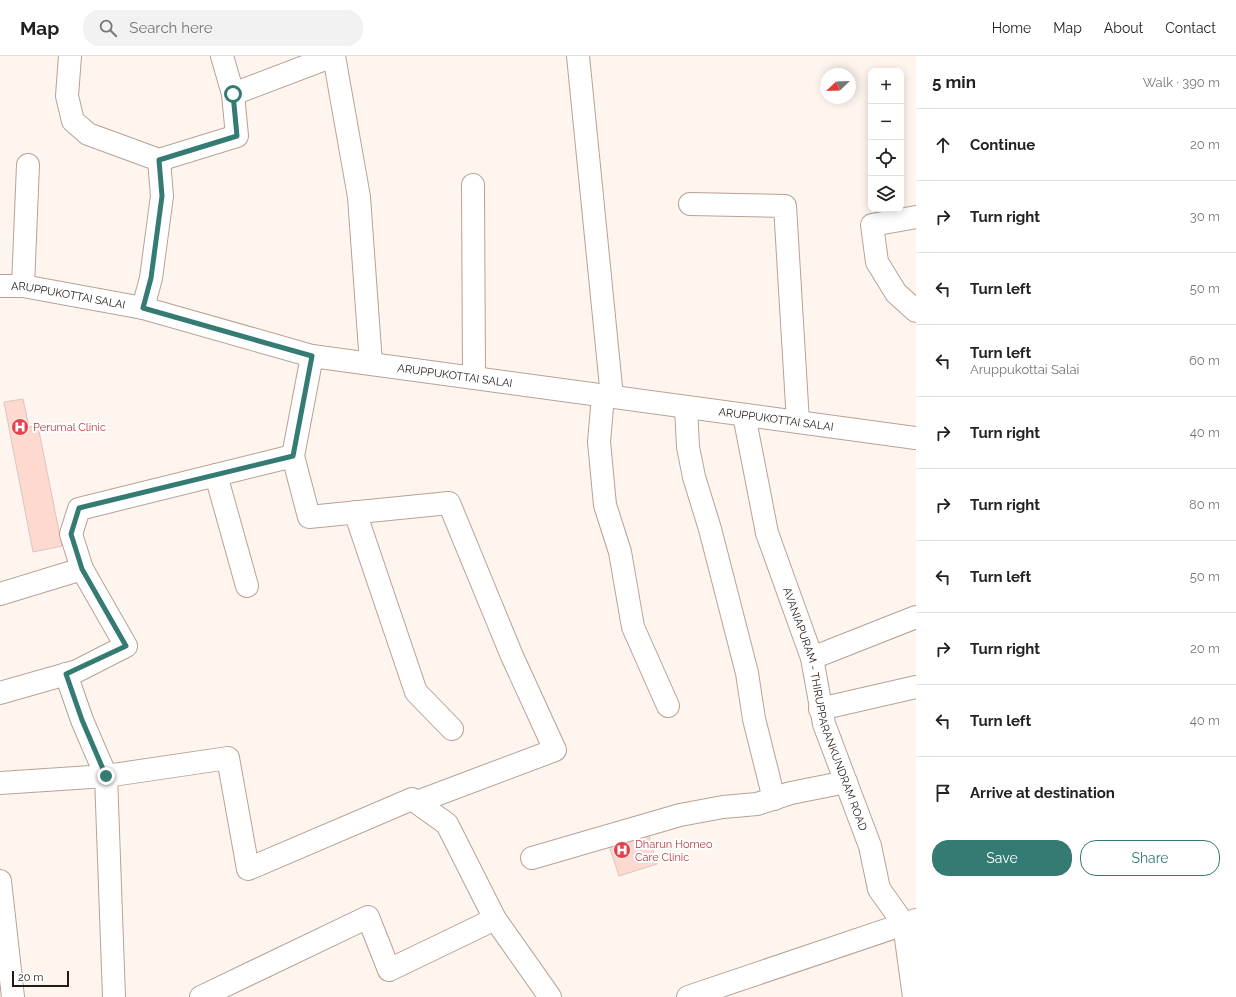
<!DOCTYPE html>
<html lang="en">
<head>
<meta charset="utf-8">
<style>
  body { margin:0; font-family:Raleway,sans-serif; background:#f2f2f2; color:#222 }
  .controls { position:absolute; right:12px; top:12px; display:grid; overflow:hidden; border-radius:8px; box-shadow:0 2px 10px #0003 }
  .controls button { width:36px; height:36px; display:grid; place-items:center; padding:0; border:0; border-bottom:1px solid #e0e0e0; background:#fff; color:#222; font:20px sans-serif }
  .compass { position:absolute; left:820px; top:12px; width:36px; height:36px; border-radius:50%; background:#fff; box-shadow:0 2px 10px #0003; rotate:247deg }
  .scale { position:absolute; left:12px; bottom:10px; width:57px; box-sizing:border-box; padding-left:4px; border:2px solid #221a15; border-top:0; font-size:11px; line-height:14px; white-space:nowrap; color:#221a15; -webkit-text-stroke:3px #fff; paint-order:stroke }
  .stop { position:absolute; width:12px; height:12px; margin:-9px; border:3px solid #347b73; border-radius:50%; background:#fff }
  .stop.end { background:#347b73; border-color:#fff; box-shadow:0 1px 4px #0008 }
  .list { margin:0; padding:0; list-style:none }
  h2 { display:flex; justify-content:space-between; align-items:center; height:52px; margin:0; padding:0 16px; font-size:17px }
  h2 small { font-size:13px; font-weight:400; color:#767676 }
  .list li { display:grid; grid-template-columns:26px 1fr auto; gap:12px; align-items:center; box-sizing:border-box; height:72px; padding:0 16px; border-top:1px solid #e0e0e0 }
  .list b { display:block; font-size:15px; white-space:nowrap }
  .list p { margin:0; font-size:13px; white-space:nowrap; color:#767676 }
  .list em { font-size:13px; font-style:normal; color:#767676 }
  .actions { display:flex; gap:8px; padding:12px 16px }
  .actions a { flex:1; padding:9px 0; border:1px solid #347b73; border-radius:16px; text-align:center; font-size:14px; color:#347b73 }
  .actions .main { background:#347b73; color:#fff }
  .icon { flex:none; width:22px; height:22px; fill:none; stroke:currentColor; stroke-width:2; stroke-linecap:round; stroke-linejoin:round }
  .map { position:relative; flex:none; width:916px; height:941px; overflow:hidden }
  header { display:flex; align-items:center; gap:24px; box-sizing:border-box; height:56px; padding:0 20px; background:#fff; border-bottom:1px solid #e0e0e0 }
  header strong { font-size:19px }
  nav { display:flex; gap:22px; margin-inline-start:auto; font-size:14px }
  .search { width:280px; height:36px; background:#f2f2f2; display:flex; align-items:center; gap:10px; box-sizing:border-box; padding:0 14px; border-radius:16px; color:#767676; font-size:15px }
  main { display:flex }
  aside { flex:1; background:#fff }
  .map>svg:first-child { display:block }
</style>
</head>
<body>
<header>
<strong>Map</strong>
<div class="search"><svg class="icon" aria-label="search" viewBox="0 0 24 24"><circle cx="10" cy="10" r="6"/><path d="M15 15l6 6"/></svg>Search here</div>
<nav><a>Home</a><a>Map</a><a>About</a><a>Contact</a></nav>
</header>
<main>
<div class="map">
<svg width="916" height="941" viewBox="0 0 916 941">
  <rect width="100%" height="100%" fill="#fef5ef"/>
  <g fill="#fdd9d0" stroke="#dfc4bd">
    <path d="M 23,343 L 29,371 L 38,370 L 62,490 L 33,496 L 4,346 Z"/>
    <path d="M 647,774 L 657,808 L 619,820 L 608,786 Z"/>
  </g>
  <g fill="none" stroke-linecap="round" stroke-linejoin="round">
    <g stroke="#b7a294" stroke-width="24">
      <g id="minor">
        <path d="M 70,0 L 67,40 L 73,65 L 88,78 L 159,104 L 237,80 L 233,38 L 333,0"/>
        <path d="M 222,0 L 233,38"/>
        <path d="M 334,0 L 359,141 L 371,308"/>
        <path d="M 578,0 L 612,341"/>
        <path d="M 473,129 L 474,322"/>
        <path d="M 690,148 L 785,150 L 798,366"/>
        <path d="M 916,161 L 872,169 L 877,206 L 896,237 L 916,255"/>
        <path d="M 23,230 L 28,109"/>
        <path d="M 143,252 L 151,222 L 162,140 L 159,104"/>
        <path d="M 312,300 L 293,400 L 309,461 L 449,447 L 512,600 L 555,694 L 417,746"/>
        <path d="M 603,340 L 599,386 L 605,449 L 620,496 L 633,571 L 668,650"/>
        <path d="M 686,351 L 688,391 L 694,421 L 710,473 L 747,617 L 754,663 L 774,743"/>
        <path d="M 216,419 L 247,530"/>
        <path d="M 355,456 L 416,636 L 452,673"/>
        <path d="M 0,538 L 82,513"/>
        <path d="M 812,602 L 916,561"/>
        <path d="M 66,618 L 82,664 L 106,720 L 114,941"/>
        <path d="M 0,637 L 77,615 L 126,590 L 82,513 L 71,478 L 79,453 L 293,400"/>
        <path d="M 820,653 L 916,631"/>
        <path d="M 0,727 L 106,720 L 228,702 L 248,813 L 412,743 L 447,768 L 495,863 L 550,941"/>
        <path d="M 532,802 L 680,759 L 723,751 L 757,748 L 791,737 L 846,726"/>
        <path d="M 0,825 L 13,941"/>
        <path d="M 201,941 L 368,861 L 389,914 L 495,863"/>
        <path d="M 688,941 L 916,864"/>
      </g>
    </g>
    <g stroke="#b7a294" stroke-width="24">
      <g id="secondary">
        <path id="s1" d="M 0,230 L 23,230 L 143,252 L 312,300 L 916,382"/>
        <path id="s2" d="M 744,359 L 767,477 L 812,602 L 824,668 L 870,790 L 879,833 L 904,868 L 914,941"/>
      </g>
    </g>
    <use href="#minor" stroke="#fff" stroke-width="22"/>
    <use href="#secondary" stroke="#fff" stroke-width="22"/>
  </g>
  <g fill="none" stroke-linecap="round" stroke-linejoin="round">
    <path stroke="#347b73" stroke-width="5" d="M 106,720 L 82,664 L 66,618 L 126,590 L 82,513 L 71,478 L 79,452 L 293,400 L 312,300 L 143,252 L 151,222 L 162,140 L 159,104 L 237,80 L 233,38"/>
  </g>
  <defs>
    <g id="hospital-disc" transform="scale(0.9)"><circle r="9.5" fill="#e0444e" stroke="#fff"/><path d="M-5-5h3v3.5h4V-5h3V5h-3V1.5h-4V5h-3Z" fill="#fff"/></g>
  </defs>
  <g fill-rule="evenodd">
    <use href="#hospital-disc" x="20" y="371"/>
    <use href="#hospital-disc" x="622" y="794"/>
  </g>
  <g text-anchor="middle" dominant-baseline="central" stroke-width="4" stroke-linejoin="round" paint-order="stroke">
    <g font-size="11" fill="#221a15" stroke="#fff">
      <text stroke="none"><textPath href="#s1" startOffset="69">ARUPPUKOTTAI SALAI</textPath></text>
      <text stroke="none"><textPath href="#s1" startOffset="465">ARUPPUKOTTAI SALAI</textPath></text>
      <text stroke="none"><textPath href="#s1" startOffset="789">ARUPPUKOTTAI SALAI</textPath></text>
      <text stroke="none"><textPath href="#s2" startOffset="306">AVANIAPURAM - THIRUPPARANKUNDRAM ROAD</textPath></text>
    </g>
    <g font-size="11" fill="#be3a42" stroke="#fff" text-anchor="start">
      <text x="33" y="371">Perumal Clinic</text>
      <text x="635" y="788">Dharun Homeo<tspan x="635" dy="13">Care Clinic</tspan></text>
    </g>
  </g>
</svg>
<div class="controls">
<button>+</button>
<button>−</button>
<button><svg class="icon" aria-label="locate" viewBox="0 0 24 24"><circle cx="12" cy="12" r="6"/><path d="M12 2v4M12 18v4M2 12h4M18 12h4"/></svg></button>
<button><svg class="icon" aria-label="layers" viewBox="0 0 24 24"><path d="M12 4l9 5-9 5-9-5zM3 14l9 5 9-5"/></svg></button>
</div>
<svg class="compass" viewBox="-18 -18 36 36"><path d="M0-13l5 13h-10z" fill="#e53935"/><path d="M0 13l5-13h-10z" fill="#767676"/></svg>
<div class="scale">20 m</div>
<div class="stop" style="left:233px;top:38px"></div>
<div class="stop end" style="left:106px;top:720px"></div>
</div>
<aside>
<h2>5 min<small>Walk · 390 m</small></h2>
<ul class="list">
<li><svg class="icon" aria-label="ahead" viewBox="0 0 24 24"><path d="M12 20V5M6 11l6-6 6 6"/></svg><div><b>Continue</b></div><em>20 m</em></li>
<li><svg class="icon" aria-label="right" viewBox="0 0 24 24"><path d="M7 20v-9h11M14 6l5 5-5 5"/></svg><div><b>Turn right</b></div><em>30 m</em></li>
<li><svg class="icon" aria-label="left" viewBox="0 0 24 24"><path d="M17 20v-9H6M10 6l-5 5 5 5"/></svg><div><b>Turn left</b></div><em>50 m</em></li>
<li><svg class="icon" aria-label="left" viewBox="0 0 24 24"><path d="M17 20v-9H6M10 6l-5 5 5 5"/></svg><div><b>Turn left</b><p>Aruppukottai Salai</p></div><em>60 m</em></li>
<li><svg class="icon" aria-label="right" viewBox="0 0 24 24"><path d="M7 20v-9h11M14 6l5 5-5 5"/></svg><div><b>Turn right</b></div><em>40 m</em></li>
<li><svg class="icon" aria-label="right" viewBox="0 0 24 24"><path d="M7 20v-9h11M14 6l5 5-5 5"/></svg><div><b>Turn right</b></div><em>80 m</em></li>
<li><svg class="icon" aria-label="left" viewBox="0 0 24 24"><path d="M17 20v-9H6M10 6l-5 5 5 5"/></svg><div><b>Turn left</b></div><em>50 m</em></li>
<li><svg class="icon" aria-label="right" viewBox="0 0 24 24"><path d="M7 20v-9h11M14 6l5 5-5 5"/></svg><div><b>Turn right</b></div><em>20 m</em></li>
<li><svg class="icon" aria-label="left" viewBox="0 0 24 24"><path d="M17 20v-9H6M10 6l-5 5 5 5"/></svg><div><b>Turn left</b></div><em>40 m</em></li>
<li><svg class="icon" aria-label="arrive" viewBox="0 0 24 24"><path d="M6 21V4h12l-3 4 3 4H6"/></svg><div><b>Arrive at destination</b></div></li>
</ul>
<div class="actions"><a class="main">Save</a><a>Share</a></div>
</aside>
</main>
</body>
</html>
